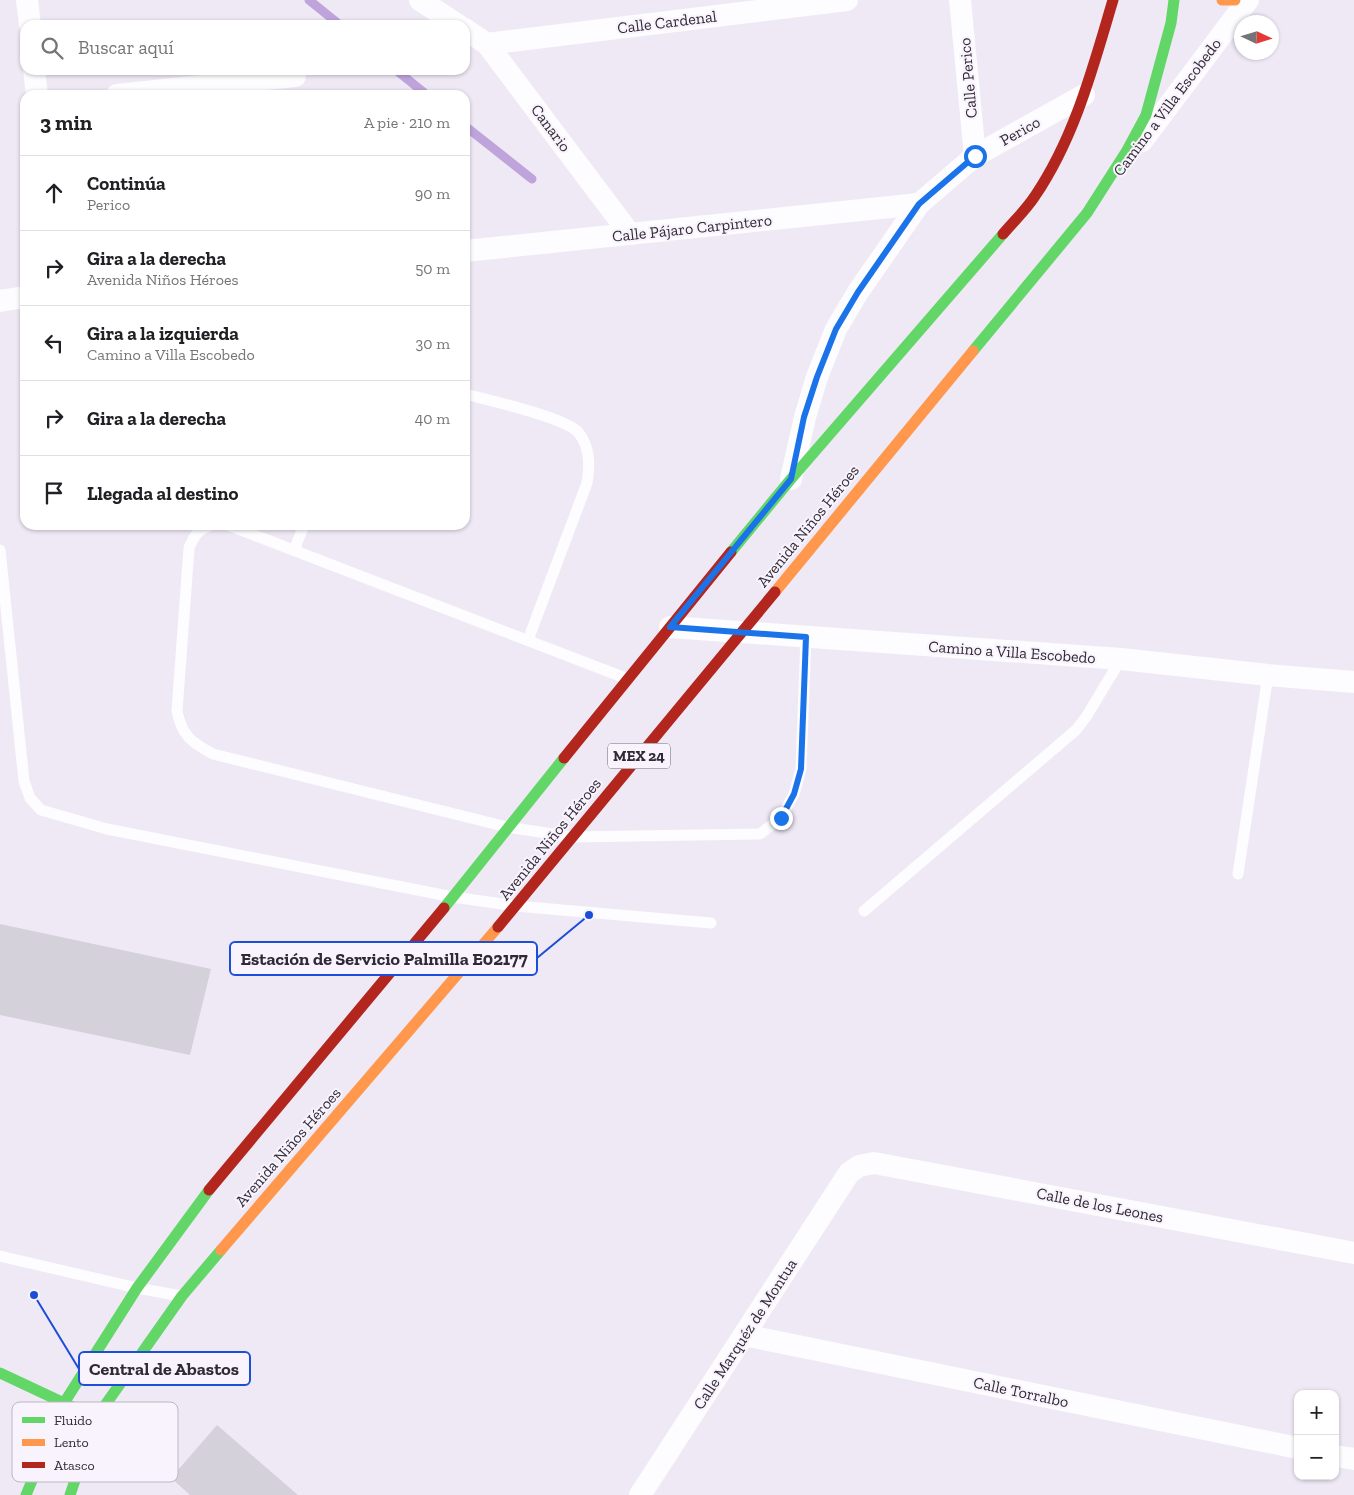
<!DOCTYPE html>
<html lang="es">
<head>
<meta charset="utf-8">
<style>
  body { margin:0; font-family:"Zilla Slab",serif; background:#f6f6f6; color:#202124 }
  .controls { position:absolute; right:15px; bottom:15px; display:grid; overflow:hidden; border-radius:10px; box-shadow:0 1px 4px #0004 }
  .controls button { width:45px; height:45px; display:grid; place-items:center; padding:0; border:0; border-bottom:1px solid #e0e0e0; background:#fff; color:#202124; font:25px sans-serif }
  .compass { position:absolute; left:1234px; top:15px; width:45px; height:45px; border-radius:50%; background:#fff; box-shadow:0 1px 4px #0004; rotate:94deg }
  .stop { position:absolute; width:15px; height:15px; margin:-11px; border:4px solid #1a73e8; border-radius:50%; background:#fff }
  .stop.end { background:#1a73e8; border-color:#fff; box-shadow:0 1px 5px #0008 }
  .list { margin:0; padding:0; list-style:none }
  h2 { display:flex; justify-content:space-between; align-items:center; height:65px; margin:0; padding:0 20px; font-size:21px }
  h2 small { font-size:16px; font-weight:400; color:#757577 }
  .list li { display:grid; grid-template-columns:32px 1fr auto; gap:15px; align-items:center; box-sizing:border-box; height:75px; padding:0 20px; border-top:1px solid #e0e0e0 }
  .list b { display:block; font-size:19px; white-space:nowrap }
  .list p { margin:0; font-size:16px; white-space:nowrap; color:#757577 }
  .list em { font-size:16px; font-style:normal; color:#757577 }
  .icon { flex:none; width:28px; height:28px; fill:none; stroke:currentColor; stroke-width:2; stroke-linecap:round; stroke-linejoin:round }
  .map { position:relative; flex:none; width:1354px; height:1495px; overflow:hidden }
  .search { position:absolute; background:#fff; box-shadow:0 1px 4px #0004; left:20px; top:20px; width:450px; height:55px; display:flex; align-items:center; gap:12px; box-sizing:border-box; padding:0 18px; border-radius:15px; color:#757577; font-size:19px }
  .panel { position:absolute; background:#fff; box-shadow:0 1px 4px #0004; left:20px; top:90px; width:450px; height:440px; border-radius:15px }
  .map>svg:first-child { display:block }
</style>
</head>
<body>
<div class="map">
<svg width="1354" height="1495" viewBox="0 0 1354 1495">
  <rect width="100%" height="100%" fill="#efe9f6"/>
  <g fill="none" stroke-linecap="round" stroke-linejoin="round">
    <g stroke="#bfa4db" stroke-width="9">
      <path d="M 309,0 L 340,25"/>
      <path d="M 396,70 L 427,95"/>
      <path d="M 465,126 L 532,179"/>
    </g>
  </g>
  <g fill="#d5d1db">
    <path d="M 0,924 L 211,969 L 190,1055 L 0,1015 Z"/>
    <path d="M 217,1425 L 298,1495 L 190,1495 L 171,1478 Z"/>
  </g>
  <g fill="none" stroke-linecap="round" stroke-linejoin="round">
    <g stroke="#fdfcfe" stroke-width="11">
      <path d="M 465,394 C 488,400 564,417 578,432 C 590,446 590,466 587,483 L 528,640"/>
      <path d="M 211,525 C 197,531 195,534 189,548 L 177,711 C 182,736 191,742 213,754 L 507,827 L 572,837 L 760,834 L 781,818 L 794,794 L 801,769 L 806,637"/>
      <path d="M 228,525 L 628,679"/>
      <path d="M 0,550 L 24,781 L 30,798 L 41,810 L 107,829 L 453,897 L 516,906 L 711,923"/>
      <path d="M 294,550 L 304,525"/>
      <path d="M 1238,874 L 1268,675"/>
      <path d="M 864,911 L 1076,730 L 1086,717 L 1121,659"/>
      <path d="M 0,1256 L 137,1288 L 181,1296"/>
    </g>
    <g stroke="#fdfcfe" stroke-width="22">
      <path d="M 27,0 L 30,25"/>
      <path d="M 420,0 L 458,25"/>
      <path d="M 960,0 L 975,156"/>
      <path d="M 465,29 L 487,44 L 630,234"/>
      <path d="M 487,44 L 847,0"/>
      <path d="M 34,70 L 37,95"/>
      <path d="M 117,95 L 295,76"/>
      <path d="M 1142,141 L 1248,0"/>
      <path d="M 465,251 L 919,204"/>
      <path d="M 0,301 L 25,297"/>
      <path d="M 791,479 L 805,417 L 817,377 L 836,329 L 858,292 L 919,204 L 975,156 L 1084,95"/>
      <path d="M 670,627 L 1121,659 L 1268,675 L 1354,682"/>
      <path d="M 744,1335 L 1298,1448"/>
      <path d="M 1335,1456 L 1354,1459"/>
      <path d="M 640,1495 L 849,1173 L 859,1166 L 874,1163 L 1354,1253"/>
    </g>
    <g stroke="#63d668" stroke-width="11">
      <path d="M 973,351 L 1087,213 L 1126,152 L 1146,115 L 1171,23 L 1174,0"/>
      <path d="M 731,552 L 791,479 L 1003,234"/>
      <path d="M 444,908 L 564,758"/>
      <path d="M 0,1373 L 96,1418"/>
      <path d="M 26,1495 L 64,1403 L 137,1288 L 209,1190"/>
      <path d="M 70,1495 L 96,1418 L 182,1296 L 221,1250"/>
    </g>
    <g stroke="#ff974d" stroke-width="11">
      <path d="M 1222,0 L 1235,0"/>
      <path d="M 775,592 L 973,351"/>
      <path d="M 221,1250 L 498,927"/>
    </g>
    <g stroke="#b3261e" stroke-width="11">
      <path d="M 1003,234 C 1013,222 1026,210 1035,196 C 1075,137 1093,67 1113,0"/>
      <path d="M 564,758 L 731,552"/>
      <path d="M 498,927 L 775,592"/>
      <path d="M 209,1190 L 444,908"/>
    </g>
  </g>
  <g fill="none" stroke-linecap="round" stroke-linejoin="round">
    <path stroke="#1a73e8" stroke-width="6" d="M 781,818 L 794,794 L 801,769 L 806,637 L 670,627 L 791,479 L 804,417 L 817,377 L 836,329 L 858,292 L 919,204 L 975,156"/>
  </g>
  <g text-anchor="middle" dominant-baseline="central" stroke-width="4" stroke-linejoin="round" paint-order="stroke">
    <rect fill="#f8f3fd" stroke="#6b6670" stroke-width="1" x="608" y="743.5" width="62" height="25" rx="4"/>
    <g font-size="15" font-weight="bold" fill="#2f2a34">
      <text x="639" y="756">MEX 24</text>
    </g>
    <g font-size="16" fill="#2f2a34" stroke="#f8f3fd">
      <text transform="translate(667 22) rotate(-7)">Calle Cardenal</text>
      <text transform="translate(968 78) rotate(-95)">Calle Perico</text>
      <text transform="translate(1167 107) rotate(-53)">Camino a Villa Escobedo</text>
      <text transform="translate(551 128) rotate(53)">Canario</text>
      <text transform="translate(1020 131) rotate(-29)">Perico</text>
      <text transform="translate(692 228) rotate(-6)">Calle Pájaro Carpintero</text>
      <text transform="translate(808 526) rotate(-51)">Avenida Niños Héroes</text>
      <text transform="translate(1012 652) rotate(4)">Camino a Villa Escobedo</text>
      <text transform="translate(550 839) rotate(-51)">Avenida Niños Héroes</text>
      <text transform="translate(288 1147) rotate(-49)">Avenida Niños Héroes</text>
      <text transform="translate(1100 1205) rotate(11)">Calle de los Leones</text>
      <text transform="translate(745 1334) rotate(-57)">Calle Marquéz de Montua</text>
      <text transform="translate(1021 1392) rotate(12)">Calle Torralbo</text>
    </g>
  </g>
  <rect x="12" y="1402" width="166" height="80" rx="8" fill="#f8f3fd" stroke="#bcb7c1" stroke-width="1"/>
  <rect x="22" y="1417" width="23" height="6" fill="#63d668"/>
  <rect x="22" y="1439" width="23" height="7" fill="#ff974d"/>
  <rect x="22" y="1462" width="23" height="6" fill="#b3261e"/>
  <g font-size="14" fill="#2f2a34">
    <text x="54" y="1425">Fluido</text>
    <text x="54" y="1447">Lento</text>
    <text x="54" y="1470">Atasco</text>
  </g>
  <path fill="none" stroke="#1d4ed8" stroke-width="2" d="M589 915L537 958M34 1295L79 1369"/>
  <g fill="#1d4ed8" stroke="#f8f3fd" stroke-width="2">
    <circle cx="589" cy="915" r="5"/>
    <circle cx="34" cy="1295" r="5"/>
  </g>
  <g fill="#f8f3fd" stroke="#1d4ed8" stroke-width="2">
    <rect x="230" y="942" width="307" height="33" rx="5"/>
    <rect x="79" y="1352" width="171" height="33" rx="5"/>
  </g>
  <g font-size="18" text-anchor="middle" font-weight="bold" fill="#2f2a34">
    <text x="384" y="965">Estación de Servicio Palmilla E02177</text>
    <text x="164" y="1375">Central de Abastos</text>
  </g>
</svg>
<div class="controls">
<button>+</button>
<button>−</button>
</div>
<svg class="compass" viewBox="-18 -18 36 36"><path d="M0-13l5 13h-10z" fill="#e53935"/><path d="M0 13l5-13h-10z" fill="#757577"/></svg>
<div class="stop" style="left:975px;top:156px"></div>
<div class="stop end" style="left:781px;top:818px"></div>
<div class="search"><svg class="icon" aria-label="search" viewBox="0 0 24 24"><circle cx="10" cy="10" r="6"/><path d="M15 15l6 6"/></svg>Buscar aquí</div>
<section class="panel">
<h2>3 min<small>A pie · 210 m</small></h2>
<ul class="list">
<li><svg class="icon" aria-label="ahead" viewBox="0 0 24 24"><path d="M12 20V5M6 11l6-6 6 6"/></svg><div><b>Continúa</b><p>Perico</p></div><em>90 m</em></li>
<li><svg class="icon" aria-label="right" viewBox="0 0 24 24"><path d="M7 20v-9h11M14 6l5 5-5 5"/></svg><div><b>Gira a la derecha</b><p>Avenida Niños Héroes</p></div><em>50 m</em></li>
<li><svg class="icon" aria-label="left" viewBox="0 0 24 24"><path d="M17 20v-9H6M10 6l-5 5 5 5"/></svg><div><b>Gira a la izquierda</b><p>Camino a Villa Escobedo</p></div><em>30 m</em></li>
<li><svg class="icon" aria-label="right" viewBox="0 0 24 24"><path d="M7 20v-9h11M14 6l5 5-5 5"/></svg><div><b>Gira a la derecha</b></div><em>40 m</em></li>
<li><svg class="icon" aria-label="arrive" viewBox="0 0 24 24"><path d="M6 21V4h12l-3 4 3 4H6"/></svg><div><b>Llegada al destino</b></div></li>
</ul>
</section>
</div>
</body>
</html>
